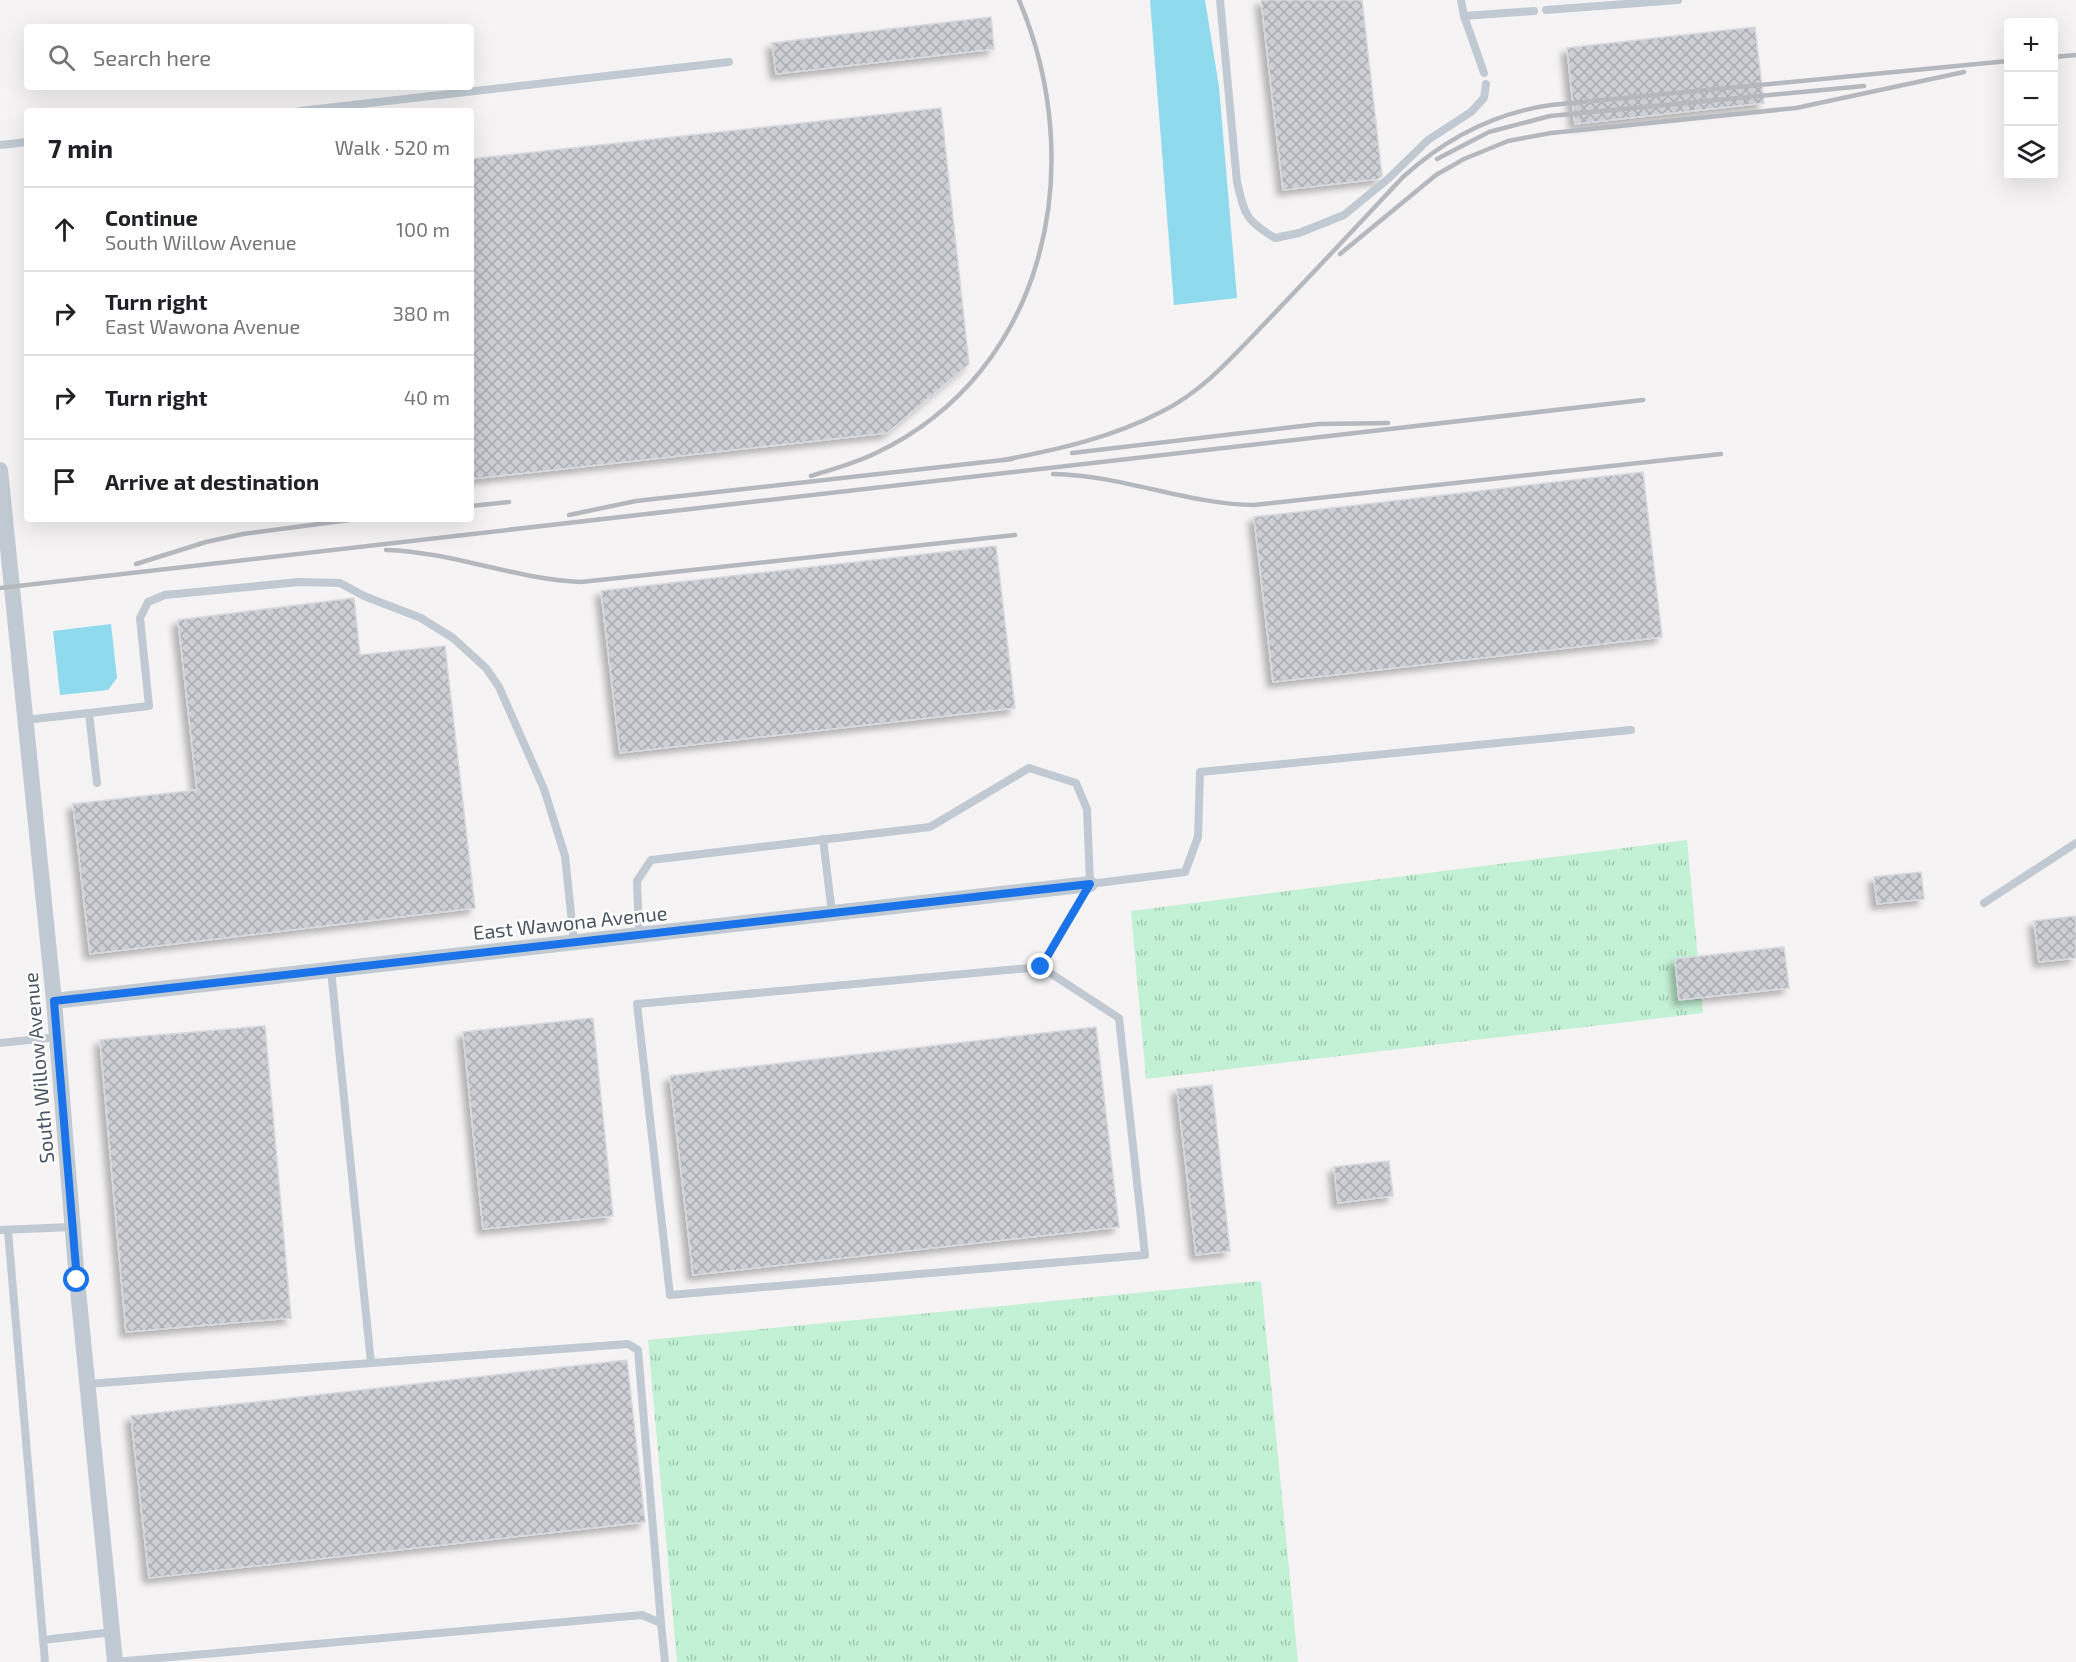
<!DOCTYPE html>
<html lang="en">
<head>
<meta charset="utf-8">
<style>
  body { margin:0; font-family:"Exo 2",sans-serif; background:#f2f2f2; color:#202124 }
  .controls { position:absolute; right:18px; top:18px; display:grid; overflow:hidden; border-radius:6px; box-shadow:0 6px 24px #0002 }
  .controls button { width:54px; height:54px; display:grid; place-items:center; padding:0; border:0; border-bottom:2px solid #e0e0e0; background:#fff; color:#202124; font:30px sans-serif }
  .stop { position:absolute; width:18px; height:18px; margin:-14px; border:4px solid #1a73e8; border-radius:50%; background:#fff }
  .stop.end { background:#1a73e8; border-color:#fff; box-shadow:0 2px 6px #0008 }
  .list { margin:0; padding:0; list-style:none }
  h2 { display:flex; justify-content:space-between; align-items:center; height:78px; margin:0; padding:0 24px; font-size:26px }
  h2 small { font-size:20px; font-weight:400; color:#757577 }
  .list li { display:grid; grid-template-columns:39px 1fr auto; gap:18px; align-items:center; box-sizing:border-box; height:84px; padding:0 24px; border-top:2px solid #e0e0e0 }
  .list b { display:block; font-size:22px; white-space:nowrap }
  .list p { margin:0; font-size:20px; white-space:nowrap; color:#757577 }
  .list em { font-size:20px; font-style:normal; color:#757577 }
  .icon { flex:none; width:33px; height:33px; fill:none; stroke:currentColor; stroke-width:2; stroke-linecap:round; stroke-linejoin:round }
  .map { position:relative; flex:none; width:2076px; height:1662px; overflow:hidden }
  .search { position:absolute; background:#fff; box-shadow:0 6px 24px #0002; left:24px; top:24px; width:450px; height:66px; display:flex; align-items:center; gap:15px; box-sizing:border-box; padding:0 21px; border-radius:6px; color:#757577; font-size:22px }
  .panel { position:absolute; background:#fff; box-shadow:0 6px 24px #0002; left:24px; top:108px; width:450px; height:414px; border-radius:6px }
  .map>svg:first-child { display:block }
</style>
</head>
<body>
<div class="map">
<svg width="2076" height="1662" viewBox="0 0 2076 1662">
  <defs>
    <pattern id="grass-tufts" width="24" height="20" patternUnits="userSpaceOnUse" patternTransform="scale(1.5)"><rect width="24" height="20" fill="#c3f1d5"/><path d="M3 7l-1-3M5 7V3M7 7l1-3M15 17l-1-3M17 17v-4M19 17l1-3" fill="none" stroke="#a0c6b0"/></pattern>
    <pattern id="building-cross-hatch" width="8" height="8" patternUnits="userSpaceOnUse" patternTransform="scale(1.5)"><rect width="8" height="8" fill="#cdcfd5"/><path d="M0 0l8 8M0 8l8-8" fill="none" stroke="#a8abb0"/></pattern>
    <filter id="shadow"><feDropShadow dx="-5.5" dy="5.5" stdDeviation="3" flood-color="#0004"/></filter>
  </defs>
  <rect width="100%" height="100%" fill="#f5f3f3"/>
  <g fill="url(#grass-tufts)">
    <path d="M 1687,840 L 1703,1013 L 1146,1079 L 1131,911 Z"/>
    <path d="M 1261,1281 L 1298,1662 L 677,1662 L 648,1340 Z"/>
  </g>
  <g fill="#90daee">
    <path d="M 1150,0 L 1205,0 L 1219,87 L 1237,298 L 1174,305 Z"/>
    <path d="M 111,624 L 117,678 L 108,690 L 60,695 L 53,631 Z"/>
  </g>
  <g fill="url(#building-cross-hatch)" stroke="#d7d9de" stroke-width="1.5" filter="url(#shadow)">
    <path d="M 1261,0 L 1362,0 L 1382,176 L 1378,179 L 1283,190 Z"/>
    <path d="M 991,17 L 994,49 L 776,74 L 772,43 Z"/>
    <path d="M 1755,27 L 1764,103 L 1575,124 L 1567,48 Z"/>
    <path d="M 941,108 L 969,364 L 887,433 L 471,479 L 471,159 Z"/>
    <path d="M 1643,472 L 1662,637 L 1273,682 L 1254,517 Z"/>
    <path d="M 996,546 L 1015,708 L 620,753 L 601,591 Z"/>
    <path d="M 354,598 L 360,655 L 445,646 L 475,908 L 90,954 L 73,804 L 197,790 L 178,620 Z"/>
    <path d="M 1921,872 L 1924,899 L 1877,904 L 1874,877 Z"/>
    <path d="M 2076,916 L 2076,958 L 2039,962 L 2034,921 Z"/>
    <path d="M 1784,947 L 1789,988 L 1679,1000 L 1675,959 Z"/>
    <path d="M 593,1018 L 613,1216 L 483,1229 L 463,1032 Z"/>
    <path d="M 265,1026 L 291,1318 L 126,1332 L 100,1040 Z"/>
    <path d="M 1096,1027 L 1119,1227 L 693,1275 L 670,1076 Z"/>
    <path d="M 1212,1085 L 1230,1251 L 1196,1255 L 1177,1089 Z"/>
    <path d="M 1389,1161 L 1393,1196 L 1338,1203 L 1334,1167 Z"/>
    <path d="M 627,1360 L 645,1522 L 149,1578 L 131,1416 Z"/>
  </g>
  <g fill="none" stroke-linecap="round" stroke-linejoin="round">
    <g stroke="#c1cad2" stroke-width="8">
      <path d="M 1220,0 L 1237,182 C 1245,215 1245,220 1275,238 L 1299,233 L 1344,215 L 1388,179 L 1428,140 L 1471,112 L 1484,98 L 1486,84"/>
      <path d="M 1461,0 L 1464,16 L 1534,11"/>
      <path d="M 1546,10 L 1678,0"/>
      <path d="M 1464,16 L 1484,73"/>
      <path d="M 300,111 L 729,62"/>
      <path d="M 0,145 L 27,142"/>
      <path d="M 89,713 L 149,706 L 140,618 L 148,602 L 165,595 L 299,582 L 340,583 L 364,596 L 421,618 L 453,638 L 486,668 L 499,687 L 544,789 L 565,856 L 574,942"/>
      <path d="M 25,720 L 89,713 L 97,783"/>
      <path d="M 823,839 L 832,913"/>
      <path d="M 1090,884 L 1185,872 L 1198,837 L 1200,772 L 1631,730"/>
      <path d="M 1984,903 L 2076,843"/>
      <path d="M 639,935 L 637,881 L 651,860 L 930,827 L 1029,768 L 1076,783 L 1087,809 L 1090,884 L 1041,967 L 637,1004 L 670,1295 L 1145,1255 L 1119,1018 L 1041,967"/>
      <path d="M 331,970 L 371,1363"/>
      <path d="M 0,1043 L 57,1037"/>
      <path d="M 0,1230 L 72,1227"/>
      <path d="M 8,1231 L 45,1662"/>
      <path d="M 87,1384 L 628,1344 L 638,1350 L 661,1623"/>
      <path d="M 43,1640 L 113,1632"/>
      <path d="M 115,1662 L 642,1615 L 661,1623 L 665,1662"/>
    </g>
    <g stroke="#c1cad2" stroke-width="16">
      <path d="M 0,470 L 54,1001 L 77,1280 L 115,1662"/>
      <path d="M 54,1001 L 1090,884"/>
    </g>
    <g stroke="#b5b8bd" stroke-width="4.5">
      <path d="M 2054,57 L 2076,55"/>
      <path d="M 1437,159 L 1489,132 L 1550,116 L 1864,86"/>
      <path d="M 1340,254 L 1436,175 L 1464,159 L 1508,141 L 1551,133 L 1796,108 L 1964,72"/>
      <path d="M 1072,453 L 1319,424 L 1388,423"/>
      <path d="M 1004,460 C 1059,449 1111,438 1161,412 C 1204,391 1235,354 1268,320 C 1313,273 1358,225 1403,177 C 1445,139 1494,113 1551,105 L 2008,61"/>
      <path d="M 1053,474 C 1122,475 1185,504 1254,505 L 1721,454"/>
      <path d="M 811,476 C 833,469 856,463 876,453 C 1048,371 1089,165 1019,0"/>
      <path d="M 471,506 L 509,502"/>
      <path d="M 569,515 L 636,501 L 1012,459"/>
      <path d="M 386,550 C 453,552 514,579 581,582 L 1015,535"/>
      <path d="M 136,564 L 206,542 L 243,534 L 357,519"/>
      <path d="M 0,588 L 1643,400"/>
    </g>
  </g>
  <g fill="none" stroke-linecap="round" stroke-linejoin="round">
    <path stroke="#1a73e8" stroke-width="8" d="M 77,1280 L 54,1001 L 1090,884 L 1041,967"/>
  </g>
  <g text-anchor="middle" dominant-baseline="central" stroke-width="4.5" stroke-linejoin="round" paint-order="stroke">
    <g font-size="20" fill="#4a5661" stroke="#fff">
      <text transform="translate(570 922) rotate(-6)">East Wawona Avenue</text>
      <text transform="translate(38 1068) rotate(-95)">South Willow Avenue</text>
    </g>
  </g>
</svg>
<div class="controls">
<button>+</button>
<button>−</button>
<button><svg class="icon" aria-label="layers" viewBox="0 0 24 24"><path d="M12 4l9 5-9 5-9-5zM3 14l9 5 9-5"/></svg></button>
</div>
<div class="stop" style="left:77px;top:1280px"></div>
<div class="stop end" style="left:1041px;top:967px"></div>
<div class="search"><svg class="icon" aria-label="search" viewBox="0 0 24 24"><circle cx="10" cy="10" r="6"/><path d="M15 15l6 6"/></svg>Search here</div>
<section class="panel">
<h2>7 min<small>Walk · 520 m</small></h2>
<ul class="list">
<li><svg class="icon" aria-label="ahead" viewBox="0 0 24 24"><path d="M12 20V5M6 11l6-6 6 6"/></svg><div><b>Continue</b><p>South Willow Avenue</p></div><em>100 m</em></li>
<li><svg class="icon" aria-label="right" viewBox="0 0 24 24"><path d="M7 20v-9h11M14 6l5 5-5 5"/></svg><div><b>Turn right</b><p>East Wawona Avenue</p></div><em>380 m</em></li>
<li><svg class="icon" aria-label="right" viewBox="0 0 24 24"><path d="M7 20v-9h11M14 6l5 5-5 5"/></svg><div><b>Turn right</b></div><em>40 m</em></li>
<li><svg class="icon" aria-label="arrive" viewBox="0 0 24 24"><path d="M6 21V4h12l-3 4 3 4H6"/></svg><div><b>Arrive at destination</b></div></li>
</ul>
</section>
</div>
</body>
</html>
